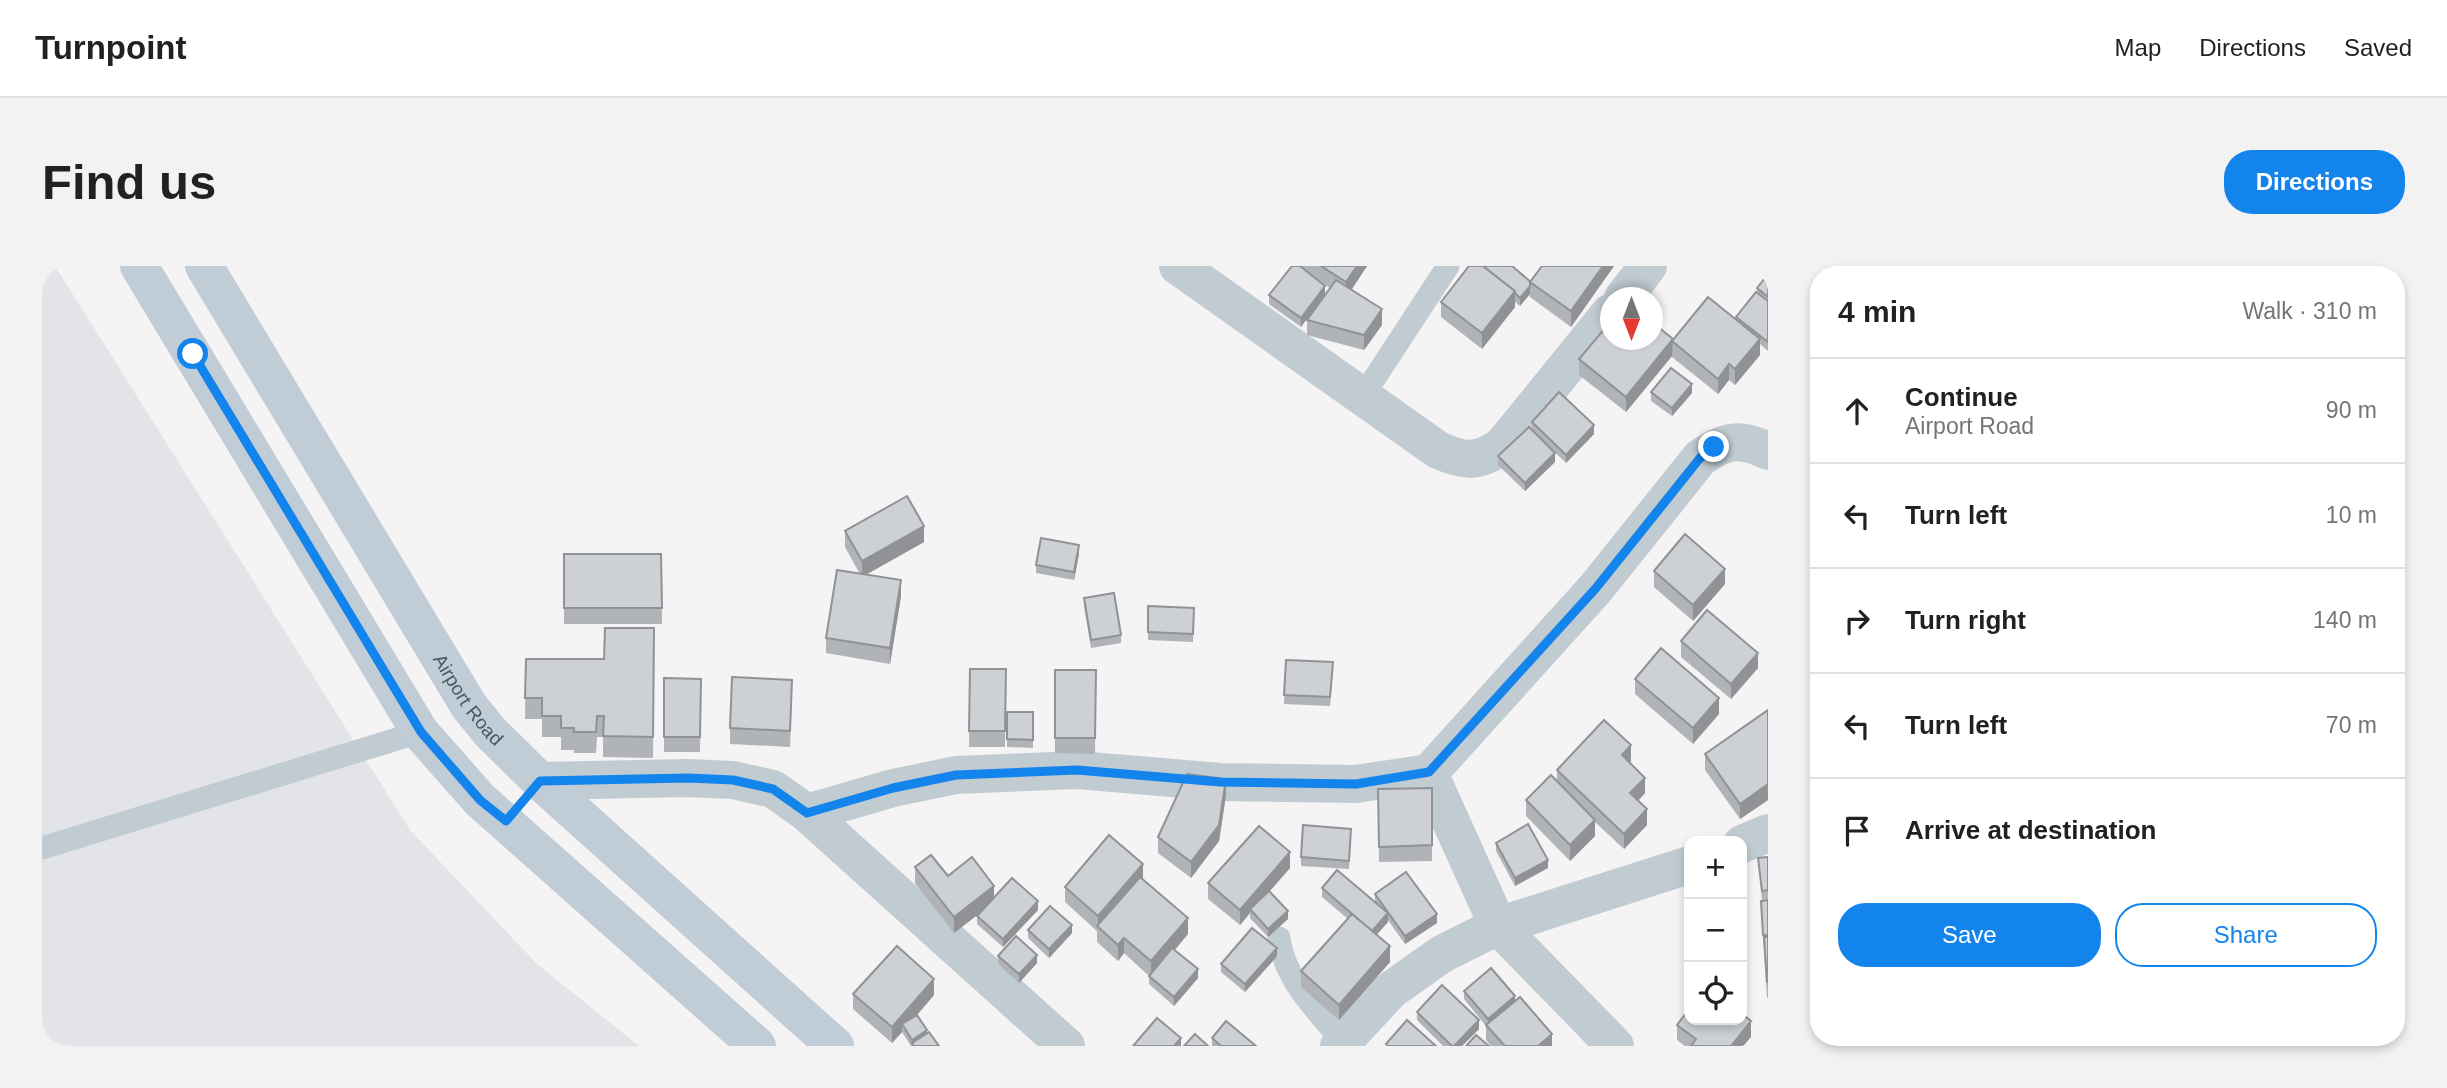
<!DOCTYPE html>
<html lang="en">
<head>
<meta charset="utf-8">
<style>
  body { margin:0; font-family:Helvetica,sans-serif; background:#f2f2f2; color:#202124 }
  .controls { position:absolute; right:21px; bottom:21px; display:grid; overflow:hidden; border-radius:14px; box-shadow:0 4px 10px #0003 }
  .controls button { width:63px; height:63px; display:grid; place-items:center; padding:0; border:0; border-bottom:2px solid #e0e0e0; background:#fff; color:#202124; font:35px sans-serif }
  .compass { position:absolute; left:1558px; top:21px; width:63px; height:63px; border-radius:50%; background:#fff; box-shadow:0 4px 10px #0003; rotate:180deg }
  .stop { position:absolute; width:21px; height:21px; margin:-16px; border:5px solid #1484ed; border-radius:50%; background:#fff }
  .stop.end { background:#1484ed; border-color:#fff; box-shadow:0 2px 7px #0008 }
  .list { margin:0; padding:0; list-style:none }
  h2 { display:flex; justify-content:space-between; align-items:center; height:91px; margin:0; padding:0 28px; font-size:30px }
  h2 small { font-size:23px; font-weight:400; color:#757577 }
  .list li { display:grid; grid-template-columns:46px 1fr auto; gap:21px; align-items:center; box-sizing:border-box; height:105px; padding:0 28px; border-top:2px solid #e0e0e0 }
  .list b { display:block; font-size:26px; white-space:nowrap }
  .list p { margin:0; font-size:23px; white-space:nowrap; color:#757577 }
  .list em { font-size:23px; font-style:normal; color:#757577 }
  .actions { display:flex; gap:14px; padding:21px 28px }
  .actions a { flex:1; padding:16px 0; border:2px solid #1484ed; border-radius:28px; text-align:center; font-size:24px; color:#1484ed }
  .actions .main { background:#1484ed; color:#fff }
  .icon { flex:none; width:38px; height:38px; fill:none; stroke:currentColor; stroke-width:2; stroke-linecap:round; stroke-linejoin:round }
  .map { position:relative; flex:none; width:1726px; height:780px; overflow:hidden; border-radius:28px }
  header { display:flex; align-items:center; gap:42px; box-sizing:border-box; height:98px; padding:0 35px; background:#fff; border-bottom:2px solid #e0e0e0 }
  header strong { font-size:33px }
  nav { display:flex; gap:38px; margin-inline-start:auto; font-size:24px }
  .intro { display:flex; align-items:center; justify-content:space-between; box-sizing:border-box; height:168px; padding:0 42px }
  h1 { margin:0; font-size:49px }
  .button { padding:18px 32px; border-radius:28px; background:#1484ed; color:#fff; font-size:24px; font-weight:700 }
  main { display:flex; gap:42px; padding:0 42px }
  aside { flex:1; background:#fff; border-radius:28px; box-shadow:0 4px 10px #0003 }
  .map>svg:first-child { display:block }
</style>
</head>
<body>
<header>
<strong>Turnpoint</strong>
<nav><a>Map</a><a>Directions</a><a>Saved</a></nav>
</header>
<div class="intro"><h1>Find us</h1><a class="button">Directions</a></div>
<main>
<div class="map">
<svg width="1726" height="780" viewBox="0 0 1726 780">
  <rect width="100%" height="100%" fill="#f5f3f3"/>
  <path fill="#e2e4e7" d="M 0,0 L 13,0 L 368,564 L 495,698 L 597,780 L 0,780 Z"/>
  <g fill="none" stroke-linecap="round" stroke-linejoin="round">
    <g stroke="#c0cbd2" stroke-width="23">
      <path d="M 1321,130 L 1406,0"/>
      <path d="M 0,582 L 378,466"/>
      <path d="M 1237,672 C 1243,715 1275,744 1301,776"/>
    </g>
    <g stroke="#c0cbd2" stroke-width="38">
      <path d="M 1136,0 L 1396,184 C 1423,196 1437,197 1461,179 L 1568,47"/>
      <path d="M 1581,32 L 1606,0"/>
      <path d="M 1387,507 L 1456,660 L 1573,780"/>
      <path d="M 498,515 L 646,512 L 691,514 L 731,523 L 765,547 L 1024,780"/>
      <path d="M 765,547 L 851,522 L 914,509 L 1035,504 L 1178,516 L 1314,518 L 1387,507 L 1554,322 L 1658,192 C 1683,174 1698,171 1726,185"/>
      <path d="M 1700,578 L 1726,567"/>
      <path d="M 1297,780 L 1349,724 L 1400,688 L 1456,660 L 1647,599"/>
    </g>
    <g stroke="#c0ccd6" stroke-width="38">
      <path d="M 97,0 L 378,466 L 438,534 L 715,780"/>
      <path id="s1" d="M 162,0 L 427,440 L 449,467 L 498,515 L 793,780"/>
    </g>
  </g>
  <g fill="#b0b3b7" fill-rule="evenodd">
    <path d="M 1250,0 L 1325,0 L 1310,23 L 1340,59 L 1322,84 L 1265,69 L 1265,54 L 1281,32 L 1259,61 L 1227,38 L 1227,29 ZM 1269,9 L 1288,22 L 1283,28 Z"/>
    <path d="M 1500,0 L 1572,0 L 1529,61 L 1488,31 L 1488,28 L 1478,40 L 1473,36 L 1473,41 L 1440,83 L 1399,51 L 1399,36 L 1488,16 Z"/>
    <path d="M 1726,8 L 1726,85 L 1718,78 L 1718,89 L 1693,119 L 1687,114 L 1676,128 L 1630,91 L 1630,90 L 1584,146 L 1537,109 L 1537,93 L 1631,74 L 1694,54 L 1694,51 L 1715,26 L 1715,22 Z"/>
    <path d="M 1609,126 L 1650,127 L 1630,150 L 1609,135 Z"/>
    <path d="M 1490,156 L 1552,168 L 1524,197 L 1497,171 L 1513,196 L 1483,225 L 1456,199 L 1456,190 L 1490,164 Z"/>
    <path d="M 803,265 L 882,276 L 823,309 L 859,330 L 848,398 L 784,387 L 784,372 L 818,308 L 803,281 Z"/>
    <path d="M 522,288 L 619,288 L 620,358 L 522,358 Z"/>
    <path d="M 1037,288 L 1032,314 L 994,307 L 994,299 Z"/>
    <path d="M 1612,305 L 1683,318 L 1651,355 L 1612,321 Z"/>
    <path d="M 1042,332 L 1079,369 L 1079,377 L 1049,382 L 1042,340 Z"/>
    <path d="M 1106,340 L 1152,342 L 1151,376 L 1106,374 Z"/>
    <path d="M 612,362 L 611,492 L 561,491 L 561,471 L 555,471 L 554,487 L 532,487 L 532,484 L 519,484 L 519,471 L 500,471 L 500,453 L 483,453 L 484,393 L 562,393 Z"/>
    <path d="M 1639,375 L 1716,402 L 1689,433 L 1639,391 Z"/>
    <path d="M 1244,394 L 1291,405 L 1288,440 L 1242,438 Z"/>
    <path d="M 928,403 L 964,403 L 963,481 L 927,481 Z"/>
    <path d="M 1013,404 L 1054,404 L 1053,488 L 1013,487 Z"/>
    <path d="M 622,412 L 659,413 L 658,486 L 622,486 Z"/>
    <path d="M 1593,413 L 1677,448 L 1651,478 L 1593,428 Z"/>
    <path d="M 750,430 L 748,481 L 688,478 L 688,462 Z"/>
    <path d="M 1726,444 L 1726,534 L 1698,553 L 1663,504 L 1663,488 Z"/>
    <path d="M 965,446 L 991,446 L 991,482 L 965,481 Z"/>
    <path d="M 1589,495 L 1587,497 L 1603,527 L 1596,535 L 1605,559 L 1582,583 L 1553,556 L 1553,570 L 1528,595 L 1484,550 L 1484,534 L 1515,515 L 1515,504 Z"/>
    <path d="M 1390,522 L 1390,595 L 1337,596 L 1336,523 Z"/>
    <path d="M 1184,529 L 1177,575 L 1149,612 L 1116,587 L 1116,571 Z"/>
    <path d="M 1309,571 L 1307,603 L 1259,600 L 1259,591 Z"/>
    <path d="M 1454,577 L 1506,602 L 1473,620 L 1454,585 Z"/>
    <path d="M 1726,591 L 1726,633 L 1720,634 L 1716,592 Z"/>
    <path d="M 873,601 L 906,610 L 952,631 L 996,644 L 961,681 L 935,658 L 935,650 L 938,647 L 912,667 L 873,617 Z"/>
    <path d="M 1248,602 L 1228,625 L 1246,653 L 1226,671 L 1208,652 L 1208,647 L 1198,659 L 1166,633 L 1166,617 Z"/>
    <path d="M 1101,613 L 1146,668 L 1133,684 L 1156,712 L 1132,740 L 1107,718 L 1107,710 L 1082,687 L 1076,695 L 1055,676 L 1055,665 L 1023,636 L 1023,621 Z"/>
    <path d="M 1280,622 L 1333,637 L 1333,628 L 1395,657 L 1363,678 L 1346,654 L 1346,656 L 1334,669 L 1348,696 L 1297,754 L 1259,721 L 1259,705 L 1306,653 L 1280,631 Z"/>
    <path d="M 1726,634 L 1726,732 L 1725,732 L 1719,643 Z"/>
    <path d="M 986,664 L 1030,667 L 1007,692 L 986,672 Z"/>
    <path d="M 956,690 L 995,697 L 977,717 L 956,698 Z"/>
    <path d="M 1235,690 L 1203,726 L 1179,706 L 1179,698 Z"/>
    <path d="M 1422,725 L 1473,735 L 1510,780 L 1449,780 L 1444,774 L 1444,760 L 1422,733 Z"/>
    <path d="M 811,728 L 892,729 L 875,749 L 885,767 L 897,780 L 869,780 L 860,766 L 850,777 L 811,743 Z"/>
    <path d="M 1375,746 L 1437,763 L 1420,780 L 1401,780 L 1375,754 Z"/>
    <path d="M 1635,759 L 1709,771 L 1701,780 L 1643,780 L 1635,774 Z"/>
    <path d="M 1170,772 L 1214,780 L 1170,780 Z"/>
  </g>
  <g fill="#909295">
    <path d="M 1315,0 L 1325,0 L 1304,32 L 1304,16 Z"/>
    <path d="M 1561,0 L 1572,0 L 1529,61 L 1529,45 Z"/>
    <path d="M 1283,20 L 1283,28 L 1259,61 L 1259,52 Z"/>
    <path d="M 1488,20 L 1488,28 L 1478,40 L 1478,32 Z"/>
    <path d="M 1473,25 L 1473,41 L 1440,83 L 1440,67 Z"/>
    <path d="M 1340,43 L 1340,59 L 1322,84 L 1322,69 Z"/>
    <path d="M 1631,73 L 1630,90 L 1584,146 L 1584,131 Z"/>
    <path d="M 1718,73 L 1718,89 L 1693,119 L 1693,103 Z"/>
    <path d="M 1687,98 L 1687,114 L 1676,128 L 1676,113 Z"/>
    <path d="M 1650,118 L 1650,127 L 1630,150 L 1630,142 Z"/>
    <path d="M 1552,159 L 1552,168 L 1524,197 L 1524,189 Z"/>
    <path d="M 1513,187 L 1513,196 L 1483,225 L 1483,217 Z"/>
    <path d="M 882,260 L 882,276 L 820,311 L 820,295 Z"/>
    <path d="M 1037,279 L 1037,288 L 1032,314 L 1032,306 Z"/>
    <path d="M 1683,303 L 1683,318 L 1651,355 L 1651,339 Z"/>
    <path d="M 859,314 L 859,330 L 848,398 L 848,382 Z"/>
    <path d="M 1716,387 L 1716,402 L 1689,433 L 1689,418 Z"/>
    <path d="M 1677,432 L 1677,448 L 1651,478 L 1651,462 Z"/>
    <path d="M 1589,479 L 1589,495 L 1580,505 L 1580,489 Z"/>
    <path d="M 1603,512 L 1603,527 L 1588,543 L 1588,527 Z"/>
    <path d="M 1184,513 L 1184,529 L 1177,575 L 1149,612 L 1149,596 Z"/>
    <path d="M 1726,518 L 1726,534 L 1698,553 L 1698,538 Z"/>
    <path d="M 1605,543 L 1605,559 L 1582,583 L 1582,568 Z"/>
    <path d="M 1553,554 L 1553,570 L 1528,595 L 1528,579 Z"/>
    <path d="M 1248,586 L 1248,602 L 1210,645 L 1208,643 L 1208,647 L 1198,659 L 1198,644 Z"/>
    <path d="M 1506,594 L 1506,602 L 1473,620 L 1473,612 Z"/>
    <path d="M 1101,598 L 1101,613 L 1056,661 L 1056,650 Z"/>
    <path d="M 952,620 L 952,636 L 912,667 L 912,651 Z"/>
    <path d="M 996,635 L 996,644 L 961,681 L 961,673 Z"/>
    <path d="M 1246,645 L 1246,653 L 1226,671 L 1226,663 Z"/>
    <path d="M 1346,647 L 1346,656 L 1330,674 L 1330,665 Z"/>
    <path d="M 1395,648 L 1395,657 L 1363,678 L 1363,670 Z"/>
    <path d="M 1146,652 L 1146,668 L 1109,711 L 1109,695 Z"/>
    <path d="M 1030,659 L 1030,667 L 1007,692 L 1007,683 Z"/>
    <path d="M 1082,672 L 1082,687 L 1076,695 L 1076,679 Z"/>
    <path d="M 1348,680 L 1348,696 L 1297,754 L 1297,739 Z"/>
    <path d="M 1235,682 L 1235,690 L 1203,726 L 1203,718 Z"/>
    <path d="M 995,689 L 995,697 L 977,717 L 977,708 Z"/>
    <path d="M 1156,703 L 1156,712 L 1132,740 L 1132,731 Z"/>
    <path d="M 892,713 L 892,729 L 863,763 L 860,758 L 860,766 L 850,777 L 850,761 Z"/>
    <path d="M 1473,730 L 1473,738 L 1446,761 L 1446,753 Z"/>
    <path d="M 1437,754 L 1437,763 L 1420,780 L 1412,780 Z"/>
    <path d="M 1709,755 L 1709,771 L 1701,780 L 1689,780 Z"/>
    <path d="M 885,764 L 885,773 L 870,777 L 870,774 Z"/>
    <path d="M 1510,768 L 1510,780 L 1496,780 Z"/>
    <path d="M 1139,772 L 1139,780 L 1132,780 Z"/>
  </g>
  <g fill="#cdd0d5" stroke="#909295" stroke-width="2">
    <path d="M 1250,0 L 1258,0 L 1283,20 L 1259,52 L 1227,29 Z"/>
    <path d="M 1279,0 L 1315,0 L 1304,16 Z"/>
    <path d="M 1427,0 L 1441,0 L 1473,25 L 1440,67 L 1399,36 Z"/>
    <path d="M 1441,0 L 1470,0 L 1490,17 L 1488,16 L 1488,20 L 1478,32 L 1473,27 L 1473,25 Z"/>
    <path d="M 1500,0 L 1561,0 L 1529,45 L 1488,16 Z"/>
    <path d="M 1726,8 L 1726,31 L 1715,22 Z"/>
    <path d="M 1294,14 L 1340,43 L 1322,69 L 1265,54 Z"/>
    <path d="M 1714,26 L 1726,35 L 1726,76 L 1694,51 Z"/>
    <path d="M 1666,31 L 1718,73 L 1693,103 L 1687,98 L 1676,113 L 1630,75 Z"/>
    <path d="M 1569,55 L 1569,74 L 1611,74 L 1611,57 L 1631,73 L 1584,131 L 1537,93 Z"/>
    <path d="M 1629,102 L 1650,118 L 1630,142 L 1609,126 Z"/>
    <path d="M 1517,126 L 1552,159 L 1524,189 L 1490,156 Z"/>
    <path d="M 1487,161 L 1513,187 L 1483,217 L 1456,190 Z"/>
    <path d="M 865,230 L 882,260 L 820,295 L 803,265 Z"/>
    <path d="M 1643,268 L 1683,303 L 1651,339 L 1612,305 Z"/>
    <path d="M 999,272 L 1037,279 L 1032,306 L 994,299 Z"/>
    <path d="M 522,288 L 619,288 L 620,342 L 522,342 Z"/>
    <path d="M 795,304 L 859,314 L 848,382 L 784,372 Z"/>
    <path d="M 1072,327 L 1079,369 L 1049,374 L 1042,332 Z"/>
    <path d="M 1106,340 L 1152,342 L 1151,368 L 1106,366 Z"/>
    <path d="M 1665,344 L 1716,387 L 1689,418 L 1639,375 Z"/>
    <path d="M 563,362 L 612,362 L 611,471 L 561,470 L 562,450 L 555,450 L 554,466 L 532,466 L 532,462 L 519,462 L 519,450 L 500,450 L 500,432 L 483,432 L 484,393 L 562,393 Z"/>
    <path d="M 1619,382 L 1677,432 L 1651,462 L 1593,413 Z"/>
    <path d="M 1244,394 L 1291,396 L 1288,431 L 1242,429 Z"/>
    <path d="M 928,403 L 964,403 L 963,465 L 927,465 Z"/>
    <path d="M 1013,404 L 1054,404 L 1053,472 L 1013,472 Z"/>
    <path d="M 690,411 L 750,414 L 748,465 L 688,462 Z"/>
    <path d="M 622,412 L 659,413 L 658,471 L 622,471 Z"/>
    <path d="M 1726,444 L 1726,518 L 1698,538 L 1663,488 Z"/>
    <path d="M 965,446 L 991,446 L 991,474 L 965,473 Z"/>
    <path d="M 1562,454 L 1589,479 L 1580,489 L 1603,512 L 1588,527 L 1605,543 L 1582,568 L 1515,504 Z"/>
    <path d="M 1145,508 L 1184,513 L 1177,559 L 1149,596 L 1116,571 Z"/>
    <path d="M 1509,509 L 1553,554 L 1528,579 L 1484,534 Z"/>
    <path d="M 1390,522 L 1390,579 L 1337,581 L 1336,523 Z"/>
    <path d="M 1486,558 L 1506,594 L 1473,612 L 1454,577 Z"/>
    <path d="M 1261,559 L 1309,563 L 1307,595 L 1259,591 Z"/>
    <path d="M 1217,560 L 1248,586 L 1198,644 L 1166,617 Z"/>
    <path d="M 1067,569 L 1101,598 L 1056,650 L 1023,621 Z"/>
    <path d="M 889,589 L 906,610 L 930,591 L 952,620 L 912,651 L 873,601 Z"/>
    <path d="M 1726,591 L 1726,624 L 1720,625 L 1716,592 Z"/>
    <path d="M 1295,604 L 1346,647 L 1330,665 L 1280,622 Z"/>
    <path d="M 1364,606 L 1395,648 L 1363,670 L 1333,628 Z"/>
    <path d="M 1098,611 L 1146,652 L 1109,695 L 1082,672 L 1076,679 L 1055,660 Z"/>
    <path d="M 970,612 L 996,635 L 961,673 L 935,650 Z"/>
    <path d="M 1227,625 L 1246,645 L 1226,663 L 1208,643 Z"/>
    <path d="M 1726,634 L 1726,669 L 1721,669 L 1719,635 Z"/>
    <path d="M 1008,640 L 1030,659 L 1007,683 L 986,664 Z"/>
    <path d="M 1310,648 L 1348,680 L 1297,739 L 1259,705 Z"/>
    <path d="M 1210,662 L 1235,682 L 1203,718 L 1179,698 Z"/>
    <path d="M 974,670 L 995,689 L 977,708 L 956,690 Z"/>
    <path d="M 1722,671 L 1726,671 L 1726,716 L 1725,716 Z"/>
    <path d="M 855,680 L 892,713 L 850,761 L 811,728 Z"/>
    <path d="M 1130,682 L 1156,703 L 1132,731 L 1107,710 Z"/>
    <path d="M 1449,702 L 1473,730 L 1446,753 L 1422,725 Z"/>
    <path d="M 1400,719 L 1437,754 L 1412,780 L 1410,780 L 1375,746 Z"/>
    <path d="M 1478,731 L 1510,768 L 1496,780 L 1463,780 L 1444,759 Z"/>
    <path d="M 1647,743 L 1647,754 L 1700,754 L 1700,748 L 1709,755 L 1689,780 L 1649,780 L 1654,773 L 1635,759 Z"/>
    <path d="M 875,749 L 885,764 L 870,774 L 860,758 Z"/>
    <path d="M 1115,752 L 1139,772 L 1132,780 L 1091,780 Z"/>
    <path d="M 1365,754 L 1394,780 L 1346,780 L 1344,778 Z"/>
    <path d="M 1184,755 L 1214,780 L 1179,780 L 1170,772 Z"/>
    <path d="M 887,766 L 897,780 L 872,780 L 870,777 Z"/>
    <path d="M 1153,768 L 1166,780 L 1142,780 Z"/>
    <path d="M 1434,769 L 1447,780 L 1424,780 Z"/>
  </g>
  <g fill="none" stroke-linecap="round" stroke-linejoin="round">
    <path stroke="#1484ed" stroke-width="9" d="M 151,88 L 379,466 L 438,534 L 464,555 L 498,515 L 646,512 L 691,514 L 731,523 L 765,547 L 851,522 L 914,509 L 1035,504 L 1178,516 L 1314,518 L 1387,506 L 1554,322 L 1658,192 L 1672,181"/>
  </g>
  <g text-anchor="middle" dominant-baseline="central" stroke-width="7" stroke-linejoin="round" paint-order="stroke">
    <g font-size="19" fill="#495861" stroke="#fff">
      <text stroke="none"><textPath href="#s1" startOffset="508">Airport Road</textPath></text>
    </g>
  </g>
</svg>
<div class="controls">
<button>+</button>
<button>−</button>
<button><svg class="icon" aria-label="locate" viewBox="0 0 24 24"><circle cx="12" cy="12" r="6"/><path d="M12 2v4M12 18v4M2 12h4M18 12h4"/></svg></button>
</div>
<svg class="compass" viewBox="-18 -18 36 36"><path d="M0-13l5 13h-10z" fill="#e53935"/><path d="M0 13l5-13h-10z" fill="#757577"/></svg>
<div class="stop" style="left:151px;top:88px"></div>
<div class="stop end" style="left:1672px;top:181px"></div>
</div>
<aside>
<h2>4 min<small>Walk · 310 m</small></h2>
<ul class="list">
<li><svg class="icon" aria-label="ahead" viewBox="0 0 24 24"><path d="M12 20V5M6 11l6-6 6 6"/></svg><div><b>Continue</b><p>Airport Road</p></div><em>90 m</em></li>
<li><svg class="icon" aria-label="left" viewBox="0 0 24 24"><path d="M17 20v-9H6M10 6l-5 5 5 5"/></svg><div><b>Turn left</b></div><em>10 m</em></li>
<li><svg class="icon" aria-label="right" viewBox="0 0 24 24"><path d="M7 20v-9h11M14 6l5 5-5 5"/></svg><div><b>Turn right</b></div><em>140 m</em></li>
<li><svg class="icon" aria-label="left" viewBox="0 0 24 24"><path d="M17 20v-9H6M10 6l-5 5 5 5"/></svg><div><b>Turn left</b></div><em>70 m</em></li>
<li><svg class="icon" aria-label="arrive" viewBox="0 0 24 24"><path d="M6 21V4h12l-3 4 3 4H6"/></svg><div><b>Arrive at destination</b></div></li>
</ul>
<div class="actions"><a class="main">Save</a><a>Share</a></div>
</aside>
</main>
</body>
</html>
